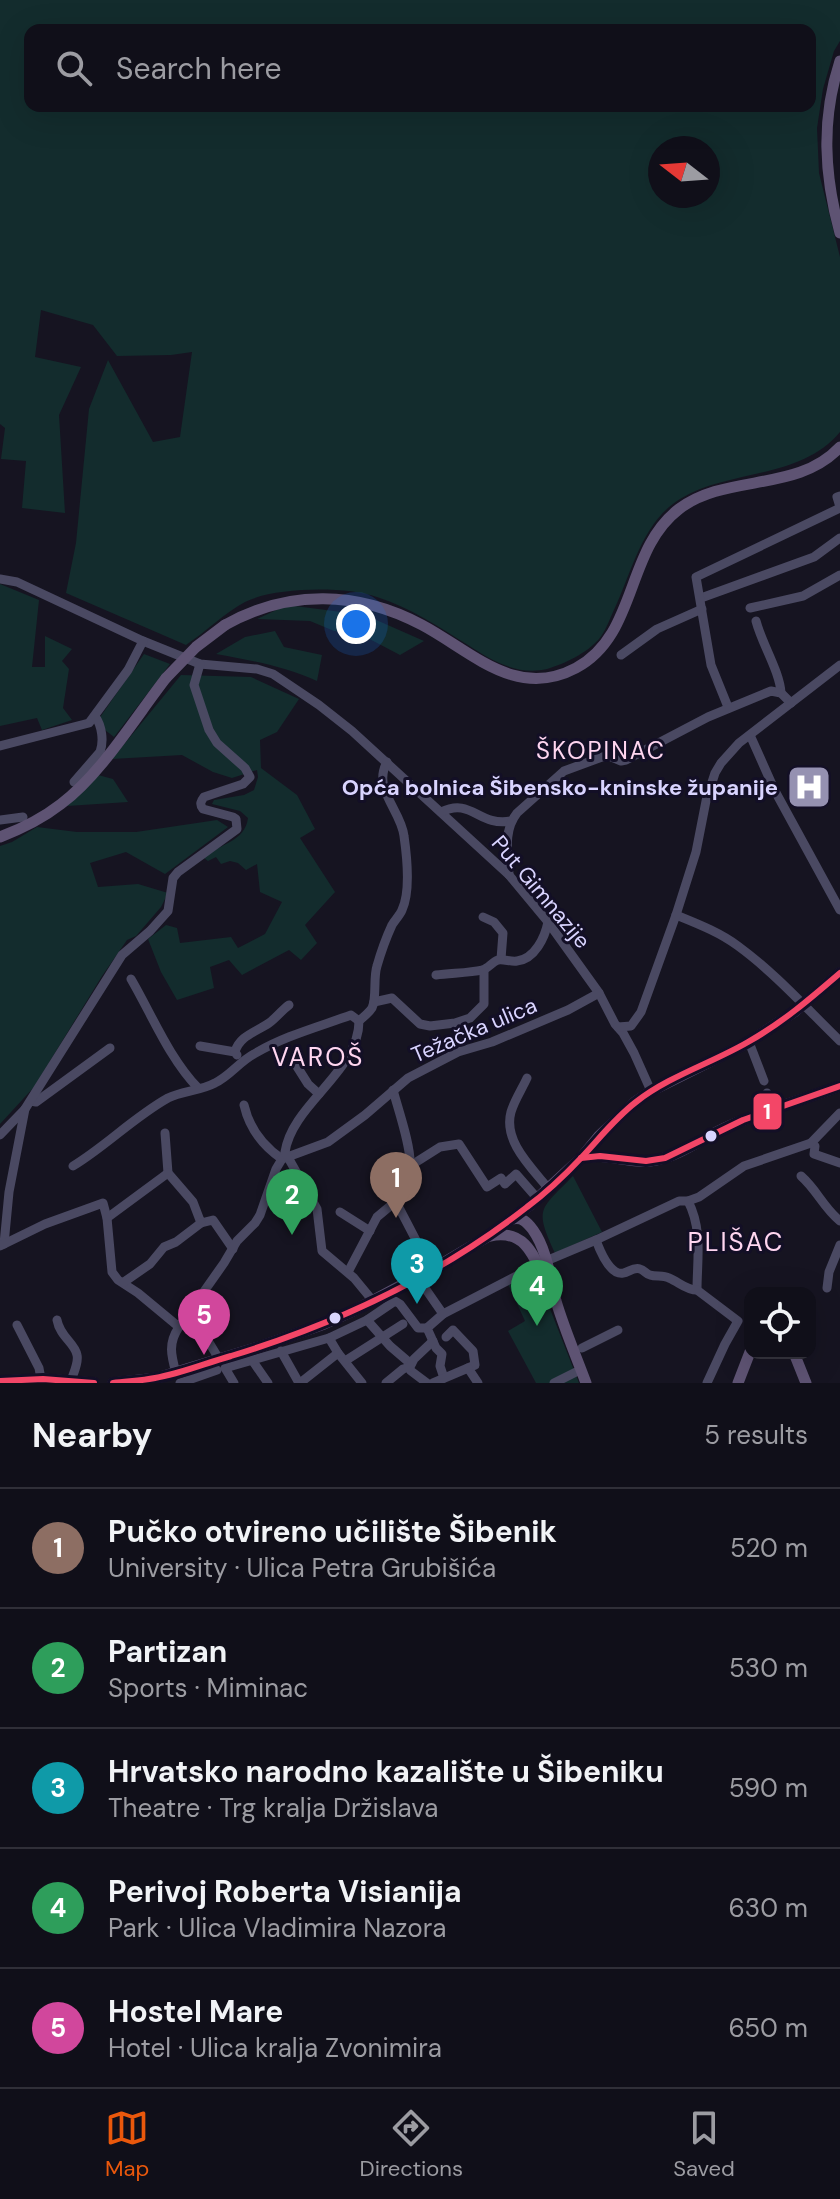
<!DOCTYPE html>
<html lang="en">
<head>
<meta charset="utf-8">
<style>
  body { margin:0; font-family:"DM Sans",sans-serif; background:#1e1d26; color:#f1f3f6 }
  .controls { position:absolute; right:24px; bottom:24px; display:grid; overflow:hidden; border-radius:16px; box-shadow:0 8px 32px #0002 }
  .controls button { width:72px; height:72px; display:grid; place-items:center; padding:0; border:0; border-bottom:2px solid #302f38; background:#100f19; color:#f1f3f6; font:40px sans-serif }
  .compass { position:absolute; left:648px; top:136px; width:72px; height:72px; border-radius:50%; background:#100f19; box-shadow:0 8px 32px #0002; rotate:287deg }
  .you { position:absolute; left:356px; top:624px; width:28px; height:28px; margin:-20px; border:6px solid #fff; border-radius:50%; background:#1a73e8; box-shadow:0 0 0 12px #1a73e833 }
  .badge { display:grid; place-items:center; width:52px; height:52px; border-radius:50%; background:#ea580c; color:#fff; font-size:26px; font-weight:700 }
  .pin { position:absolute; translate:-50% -66px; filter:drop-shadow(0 2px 4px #0008) }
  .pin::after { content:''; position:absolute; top:42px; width:28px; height:24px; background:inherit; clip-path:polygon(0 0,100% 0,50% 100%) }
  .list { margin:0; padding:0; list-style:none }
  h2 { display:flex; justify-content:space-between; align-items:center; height:104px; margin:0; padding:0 32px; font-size:34px }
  h2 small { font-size:26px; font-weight:400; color:#9c9ca2 }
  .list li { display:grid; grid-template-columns:52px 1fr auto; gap:24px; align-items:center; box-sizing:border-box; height:120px; padding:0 32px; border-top:2px solid #302f38 }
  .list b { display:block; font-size:30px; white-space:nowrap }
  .list p { margin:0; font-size:26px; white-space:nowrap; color:#9c9ca2 }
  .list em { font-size:26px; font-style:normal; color:#9c9ca2 }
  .icon { flex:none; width:44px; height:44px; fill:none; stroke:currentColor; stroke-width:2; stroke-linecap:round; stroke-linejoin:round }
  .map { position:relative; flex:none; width:840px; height:1383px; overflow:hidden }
  .search { position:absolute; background:#100f19; box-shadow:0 8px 32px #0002; left:24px; right:24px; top:24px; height:88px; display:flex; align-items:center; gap:20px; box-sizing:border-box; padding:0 28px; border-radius:16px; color:#9c9ca2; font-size:30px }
  .sheet { height:704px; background:#100f19 }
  nav { display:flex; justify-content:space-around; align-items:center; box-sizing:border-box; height:112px; border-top:2px solid #302f38; background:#100f19; font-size:22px; color:#9c9ca2 }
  nav a { display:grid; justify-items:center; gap:4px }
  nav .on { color:#ea580c }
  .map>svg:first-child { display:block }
</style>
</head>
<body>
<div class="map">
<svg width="840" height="1383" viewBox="0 0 840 1383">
  <rect width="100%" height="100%" fill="#161421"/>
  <g fill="#132c2d" fill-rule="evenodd">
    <path d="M 0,0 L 840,0 L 840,41 L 834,51 L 823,89 L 817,128 L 819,173 L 840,257 L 840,432 C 800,480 729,469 680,499 C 641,523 632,573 613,612 C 609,621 605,632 599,639 C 587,653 564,664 547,669 C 517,676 491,660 468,645 C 439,627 409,607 377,597 C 345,586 275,587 245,602 C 226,612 204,633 186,645 L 66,593 L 76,543 L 89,409 L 108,360 L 153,442 L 180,437 L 192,352 L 171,355 L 117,356 L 93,325 L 41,310 L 35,357 L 81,367 L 59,415 L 65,513 L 22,508 L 26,461 L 1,459 L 5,428 L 0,424 ZM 30,30 L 810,30 L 810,106 L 30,106 ZM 660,148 L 708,148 L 708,196 L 660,196 Z"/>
    <path d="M 0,584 L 39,600 L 32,667 L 45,667 L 45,636 L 72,649 L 62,661 L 69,669 L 63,708 L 72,720 L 42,730 L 37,718 L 0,726 Z"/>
    <path d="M 287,605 L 365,615 L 424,641 L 400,655 L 358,633 L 334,631 L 310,621 L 257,619 Z"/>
    <path d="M 275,631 L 284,647 L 322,655 L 317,681 C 286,667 250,660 216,654 L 245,637 Z"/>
    <path d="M 144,654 L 170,664 L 114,737 L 96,723 Z"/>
    <path d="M 181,675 L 251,677 L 299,699 L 277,732 L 260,740 L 261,768 L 297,795 L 315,829 L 300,838 L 335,892 L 305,925 L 317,943 L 301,960 L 289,950 L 242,975 L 229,960 L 210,967 L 214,988 L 177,1000 L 161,972 L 148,939 L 166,925 L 177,928 L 180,943 L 231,937 L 238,948 L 265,934 L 282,902 L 260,892 L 257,864 L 246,870 L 238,863 L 230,861 L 221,864 L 216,857 L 208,861 L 204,858 C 220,843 245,842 248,818 L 240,811 L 212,804 L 214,800 L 244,795 L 254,790 L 258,777 L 257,770 L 232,778 L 213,772 L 182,755 L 112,759 Z"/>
    <path d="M 98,775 L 113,779 L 128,802 L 67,806 Z"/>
    <path d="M 217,820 L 228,827 L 165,874 L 126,852 L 90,863 L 98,887 L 138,884 L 168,893 L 161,907 L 136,936 L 127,940 L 102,976 L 34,1087 L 0,1124 L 0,846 L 12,842 L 37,827 L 77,832 L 136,832 Z"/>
    <path d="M 573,1176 L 602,1232 L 555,1253 C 534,1207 540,1210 573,1176 Z"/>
    <path d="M 534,1272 L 536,1273 L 579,1383 L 536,1383 L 508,1331 L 525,1321 L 508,1284 Z"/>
  </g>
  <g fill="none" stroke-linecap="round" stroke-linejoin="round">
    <g stroke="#4a4962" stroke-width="9">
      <path d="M 840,496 L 837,497 L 840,507"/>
      <path d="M 0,579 L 17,582 L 143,641 L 200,664 L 257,669 L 273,674 L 319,705 L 352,731 L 509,875 L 548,922 L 599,993 L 615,1024 L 623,1033 L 634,1053 L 651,1091"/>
      <path d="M 701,598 L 814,557 L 840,538"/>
      <path d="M 750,608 L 803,596 L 840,575"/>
      <path d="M 756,621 C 762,644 780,672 781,693"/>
      <path d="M 621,655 L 657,629 L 702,609"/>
      <path d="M 728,707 L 711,665 L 696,577 L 840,508"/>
      <path d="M 750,735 L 775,791 L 840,910"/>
      <path d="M 0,746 L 89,723 L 128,670 L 143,641"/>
      <path d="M 74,782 L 100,752 C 104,741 102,726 95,716"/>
      <path d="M 441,812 C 472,797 478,827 511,821"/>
      <path d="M 0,820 L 23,817"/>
      <path d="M 509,875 C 508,853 503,831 517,813 L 564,771 L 602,757 L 609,756 L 621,761 L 626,760 L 708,717 L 771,691 L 781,693 L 791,703"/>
      <path d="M 676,915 C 698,924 719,932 738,946 C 775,973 807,1009 840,1041"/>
      <path d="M 483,917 L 494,922 L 503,933 L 501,959"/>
      <path d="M 436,975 C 450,973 470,973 482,970 C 488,969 492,962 498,960 C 504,959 511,962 517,961 C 535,959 545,937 548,922"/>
      <path d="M 131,979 C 152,1015 169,1058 198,1088"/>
      <path d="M 374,1002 L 392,998 L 420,1024 L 430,1026 L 455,1023 L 470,1018 L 484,1004 L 484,970"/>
      <path d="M 618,1027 L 631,1026 L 641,1012 L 676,915 L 696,852 L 706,801 L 715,773 L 721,763 L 739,743 L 840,665"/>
      <path d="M 749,1042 L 764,1081"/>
      <path d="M 200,1046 L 235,1052 L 237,1055"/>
      <path d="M 235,1052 C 239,1036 256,1032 269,1023 C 276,1018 282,1010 289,1005"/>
      <path d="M 296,1065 L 308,1084 L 319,1094"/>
      <path d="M 527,1078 C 522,1089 514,1101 511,1112 C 503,1141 531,1167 548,1188"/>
      <path d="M 393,1090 C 398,1109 411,1146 410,1164 C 409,1178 393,1182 393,1196 L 431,1269"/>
      <path d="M 767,1093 L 774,1110"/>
      <path d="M 31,1101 L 36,1102 L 110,1048"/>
      <path d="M 244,1105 C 249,1127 263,1146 282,1159"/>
      <path d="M 165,1133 L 168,1173 L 193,1202 L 201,1223 L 213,1220 L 233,1249"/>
      <path d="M 0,1135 L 25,1109"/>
      <path d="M 811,1143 L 815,1146 L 814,1154 L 840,1163"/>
      <path d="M 73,1166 C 106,1146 134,1117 168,1098 C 182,1091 200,1091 215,1083 C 230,1076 239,1062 254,1054 C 284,1036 318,1027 351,1015 L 359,1021"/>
      <path d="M 410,1166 L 440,1147 L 459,1144 L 487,1187 L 501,1178 L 505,1184 L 516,1174 L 537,1198"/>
      <path d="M 801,1176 C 817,1190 823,1207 840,1221"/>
      <path d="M 688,1201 C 703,1230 697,1260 697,1290"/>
      <path d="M 340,1212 L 370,1231"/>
      <path d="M 107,1218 L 168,1173"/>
      <path d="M 596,1240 C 600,1251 606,1266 616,1272 C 626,1277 631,1266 640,1269 C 644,1270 646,1274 650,1275 C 656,1277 663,1275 669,1278 C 679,1282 686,1290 697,1290 L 738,1321 L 725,1344 L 707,1383"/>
      <path d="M 4,1244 L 9,1192 L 25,1109 L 122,955 L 150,931 L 168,911 L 173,878 L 178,872 L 237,829 L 236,819 L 233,817 L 203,809 C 199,804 201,801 204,797 L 243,784 L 250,777 L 245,768 L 217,743 L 209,730 L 194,685 L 200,664"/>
      <path d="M 0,1246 L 45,1224 L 103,1203 L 107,1218 L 112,1272 L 118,1280 L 138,1293 L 179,1327 L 224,1263 L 237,1241 L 255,1223 L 260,1215 L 276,1169 L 282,1159 L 328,1142 L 365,1115 L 408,1078 L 458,1052 L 492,1042 L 568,1010 L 599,993"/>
      <path d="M 546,1261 L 596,1240 L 679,1201 L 688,1201 L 699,1197 L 744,1166 L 811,1143 L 840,1113"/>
      <path d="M 348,1272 L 377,1217 L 395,1202"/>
      <path d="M 420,1281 L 443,1314"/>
      <path d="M 124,1282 L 150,1264 L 164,1247 L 176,1242 L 201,1223"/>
      <path d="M 827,1288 L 829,1272 L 840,1245"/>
      <path d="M 373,1301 L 354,1278 L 322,1251 L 317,1209 L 285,1152 C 292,1104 359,1072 359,1021 C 363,1017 369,1013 372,1008 C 377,998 373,978 377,966 C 381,952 386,938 392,925 C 395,920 400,915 402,910 C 411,891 407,857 404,836 C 401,810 372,789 387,762"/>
      <path d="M 185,1316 L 204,1334 L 219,1359"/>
      <path d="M 57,1320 C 60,1337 75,1343 77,1355 C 79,1363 73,1374 71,1381"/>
      <path d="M 367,1320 L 390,1346 L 411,1364"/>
      <path d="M 17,1325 L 39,1368 L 41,1379"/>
      <path d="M 446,1337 L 453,1330 L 473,1351 L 475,1365 L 468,1368 L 478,1383"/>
      <path d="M 329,1338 L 338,1353 L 362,1383"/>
      <path d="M 582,1348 L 618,1330"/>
      <path d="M 281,1351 L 299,1383"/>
      <path d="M 252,1360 L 268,1383"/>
      <path d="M 345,1361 L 403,1324"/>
      <path d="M 411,1371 L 427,1383"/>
      <path d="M 176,1373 C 171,1355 168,1343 179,1327"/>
      <path d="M 444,1378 L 440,1366 L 442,1354 L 436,1348 L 427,1328 L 443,1314 L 532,1268"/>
      <path d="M 180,1383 L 217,1370"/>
      <path d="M 234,1383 L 225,1368 L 329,1338 L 367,1320 L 395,1301 L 400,1304 L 418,1328 L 427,1328"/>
      <path d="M 300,1383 L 338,1353"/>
      <path d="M 386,1383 L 403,1369 L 410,1367 L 414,1359 L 433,1341"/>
      <path d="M 433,1383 L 468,1368"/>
      <path d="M 554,1383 L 576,1372"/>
    </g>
    <g stroke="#5e5373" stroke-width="11">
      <path d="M 840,61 C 821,119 824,175 840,233"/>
      <path d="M 225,625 C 289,589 358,591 422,625 C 471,651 516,700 576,668 C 638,635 625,550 679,509 C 727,473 797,493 840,447"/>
      <path d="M 0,837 C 21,829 43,818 61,804 C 101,774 135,718 166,678"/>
      <path d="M 582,1158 C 607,1152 631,1165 656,1160 C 682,1155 705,1136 729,1126 C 765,1110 803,1100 840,1086"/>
      <path d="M 513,1219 C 522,1217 527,1222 533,1230 C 547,1250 550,1277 556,1301 C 564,1328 576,1356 586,1383"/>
      <path d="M 490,1236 C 527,1228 535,1259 548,1287"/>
      <path d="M 794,1353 L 806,1383"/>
      <path d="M 0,1381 L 43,1379 L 94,1383"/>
      <path d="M 113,1383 L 157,1378 L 262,1346 L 324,1324 L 353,1311 L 443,1263 L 487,1237 L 530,1205 L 581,1158 L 599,1136 L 635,1102 L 651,1091 L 749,1042 L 794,1012 L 840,973"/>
      <path d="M 738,1383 L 750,1352"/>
    </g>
    <path stroke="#5e5373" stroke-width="11" d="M 166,678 L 196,647 L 225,625"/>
    <g stroke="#130f26" stroke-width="12">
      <g id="bus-1">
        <path d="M 581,1158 L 600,1156 L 646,1161 L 665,1158 L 743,1120 L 840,1086"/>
        <path d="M 0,1381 L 43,1379 L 94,1383"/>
        <path d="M 113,1383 C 127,1381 141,1381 155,1378 C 180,1374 206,1363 231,1356 C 336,1324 440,1275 527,1207 C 546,1193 565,1175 581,1158 C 599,1139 615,1118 636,1102 C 669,1076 712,1063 748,1042 C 782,1023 811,998 840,973"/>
      </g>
    </g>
    <use href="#bus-1" stroke="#f34667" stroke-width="6"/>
  </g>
  <defs>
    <g id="hospital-square" transform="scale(2.3)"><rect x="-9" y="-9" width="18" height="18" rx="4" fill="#9591b1" stroke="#130f26"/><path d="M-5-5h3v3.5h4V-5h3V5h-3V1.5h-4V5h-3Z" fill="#fff"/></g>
  </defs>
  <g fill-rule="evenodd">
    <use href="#hospital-square" x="809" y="787"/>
  </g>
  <g fill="#d9d4ff" stroke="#130f26" stroke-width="3">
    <circle cx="711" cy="1136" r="7"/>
    <circle cx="335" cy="1318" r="7"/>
  </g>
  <g text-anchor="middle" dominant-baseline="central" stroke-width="6" stroke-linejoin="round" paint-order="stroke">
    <g font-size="22" font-weight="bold" fill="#d9d4ff" stroke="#130f26" text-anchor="end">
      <text x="778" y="787">Opća bolnica Šibensko-kninske županije</text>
    </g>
    <g font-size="22" fill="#d9d4ff" stroke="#130f26">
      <text transform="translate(541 892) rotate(50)">Put Gimnazije</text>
      <text transform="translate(474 1030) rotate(-23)">Težačka ulica</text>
    </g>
    <g font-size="24" letter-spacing="2" fill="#ffd6f0" stroke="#130f26">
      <text x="601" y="750">ŠKOPINAC</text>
    </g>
    <g font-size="26" letter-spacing="2" fill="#ffd6f0" stroke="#130f26">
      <text x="318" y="1057">VAROŠ</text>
      <text x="736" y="1242">PLIŠAC</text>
    </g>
  </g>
  <rect stroke="#130f26" stroke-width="3" x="752" y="1092" width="31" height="39" rx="8" fill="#f34667"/>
  <g font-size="22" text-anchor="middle" font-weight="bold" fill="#fff">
    <text x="767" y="1119">1</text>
  </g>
</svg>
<div class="controls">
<button><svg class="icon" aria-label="locate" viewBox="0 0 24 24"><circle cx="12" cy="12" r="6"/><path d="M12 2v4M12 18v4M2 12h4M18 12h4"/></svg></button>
</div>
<svg class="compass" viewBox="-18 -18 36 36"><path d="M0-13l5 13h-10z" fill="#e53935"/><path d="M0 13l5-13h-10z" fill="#9c9ca2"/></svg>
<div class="you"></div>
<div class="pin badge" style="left:396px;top:1218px;background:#8d6e63">1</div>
<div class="pin badge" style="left:292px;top:1235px;background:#2e9e5b">2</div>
<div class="pin badge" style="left:417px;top:1304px;background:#0f9aa8">3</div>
<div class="pin badge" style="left:537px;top:1326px;background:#2e9e5b">4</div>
<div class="pin badge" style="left:204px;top:1355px;background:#d1479c">5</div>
<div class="search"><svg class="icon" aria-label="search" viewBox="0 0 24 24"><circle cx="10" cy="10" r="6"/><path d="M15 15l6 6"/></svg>Search here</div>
</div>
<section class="sheet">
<h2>Nearby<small>5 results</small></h2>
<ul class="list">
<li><span class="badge" style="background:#8d6e63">1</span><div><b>Pučko otvireno učilište Šibenik</b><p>University · Ulica Petra Grubišića</p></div><em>520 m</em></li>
<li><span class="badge" style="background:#2e9e5b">2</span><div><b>Partizan</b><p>Sports · Miminac</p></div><em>530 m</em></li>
<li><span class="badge" style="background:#0f9aa8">3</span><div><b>Hrvatsko narodno kazalište u Šibeniku</b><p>Theatre · Trg kralja Držislava</p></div><em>590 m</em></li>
<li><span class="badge" style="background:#2e9e5b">4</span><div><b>Perivoj Roberta Visianija</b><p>Park · Ulica Vladimira Nazora</p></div><em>630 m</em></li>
<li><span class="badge" style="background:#d1479c">5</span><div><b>Hostel Mare</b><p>Hotel · Ulica kralja Zvonimira</p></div><em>650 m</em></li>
</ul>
</section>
<nav>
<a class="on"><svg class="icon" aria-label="map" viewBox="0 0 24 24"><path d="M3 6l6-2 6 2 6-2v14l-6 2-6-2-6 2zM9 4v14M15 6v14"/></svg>Map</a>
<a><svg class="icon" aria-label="directions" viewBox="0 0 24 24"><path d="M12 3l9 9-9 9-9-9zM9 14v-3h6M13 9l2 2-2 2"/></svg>Directions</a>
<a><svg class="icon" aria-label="saved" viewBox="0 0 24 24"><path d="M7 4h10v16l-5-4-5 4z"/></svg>Saved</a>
</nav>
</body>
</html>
